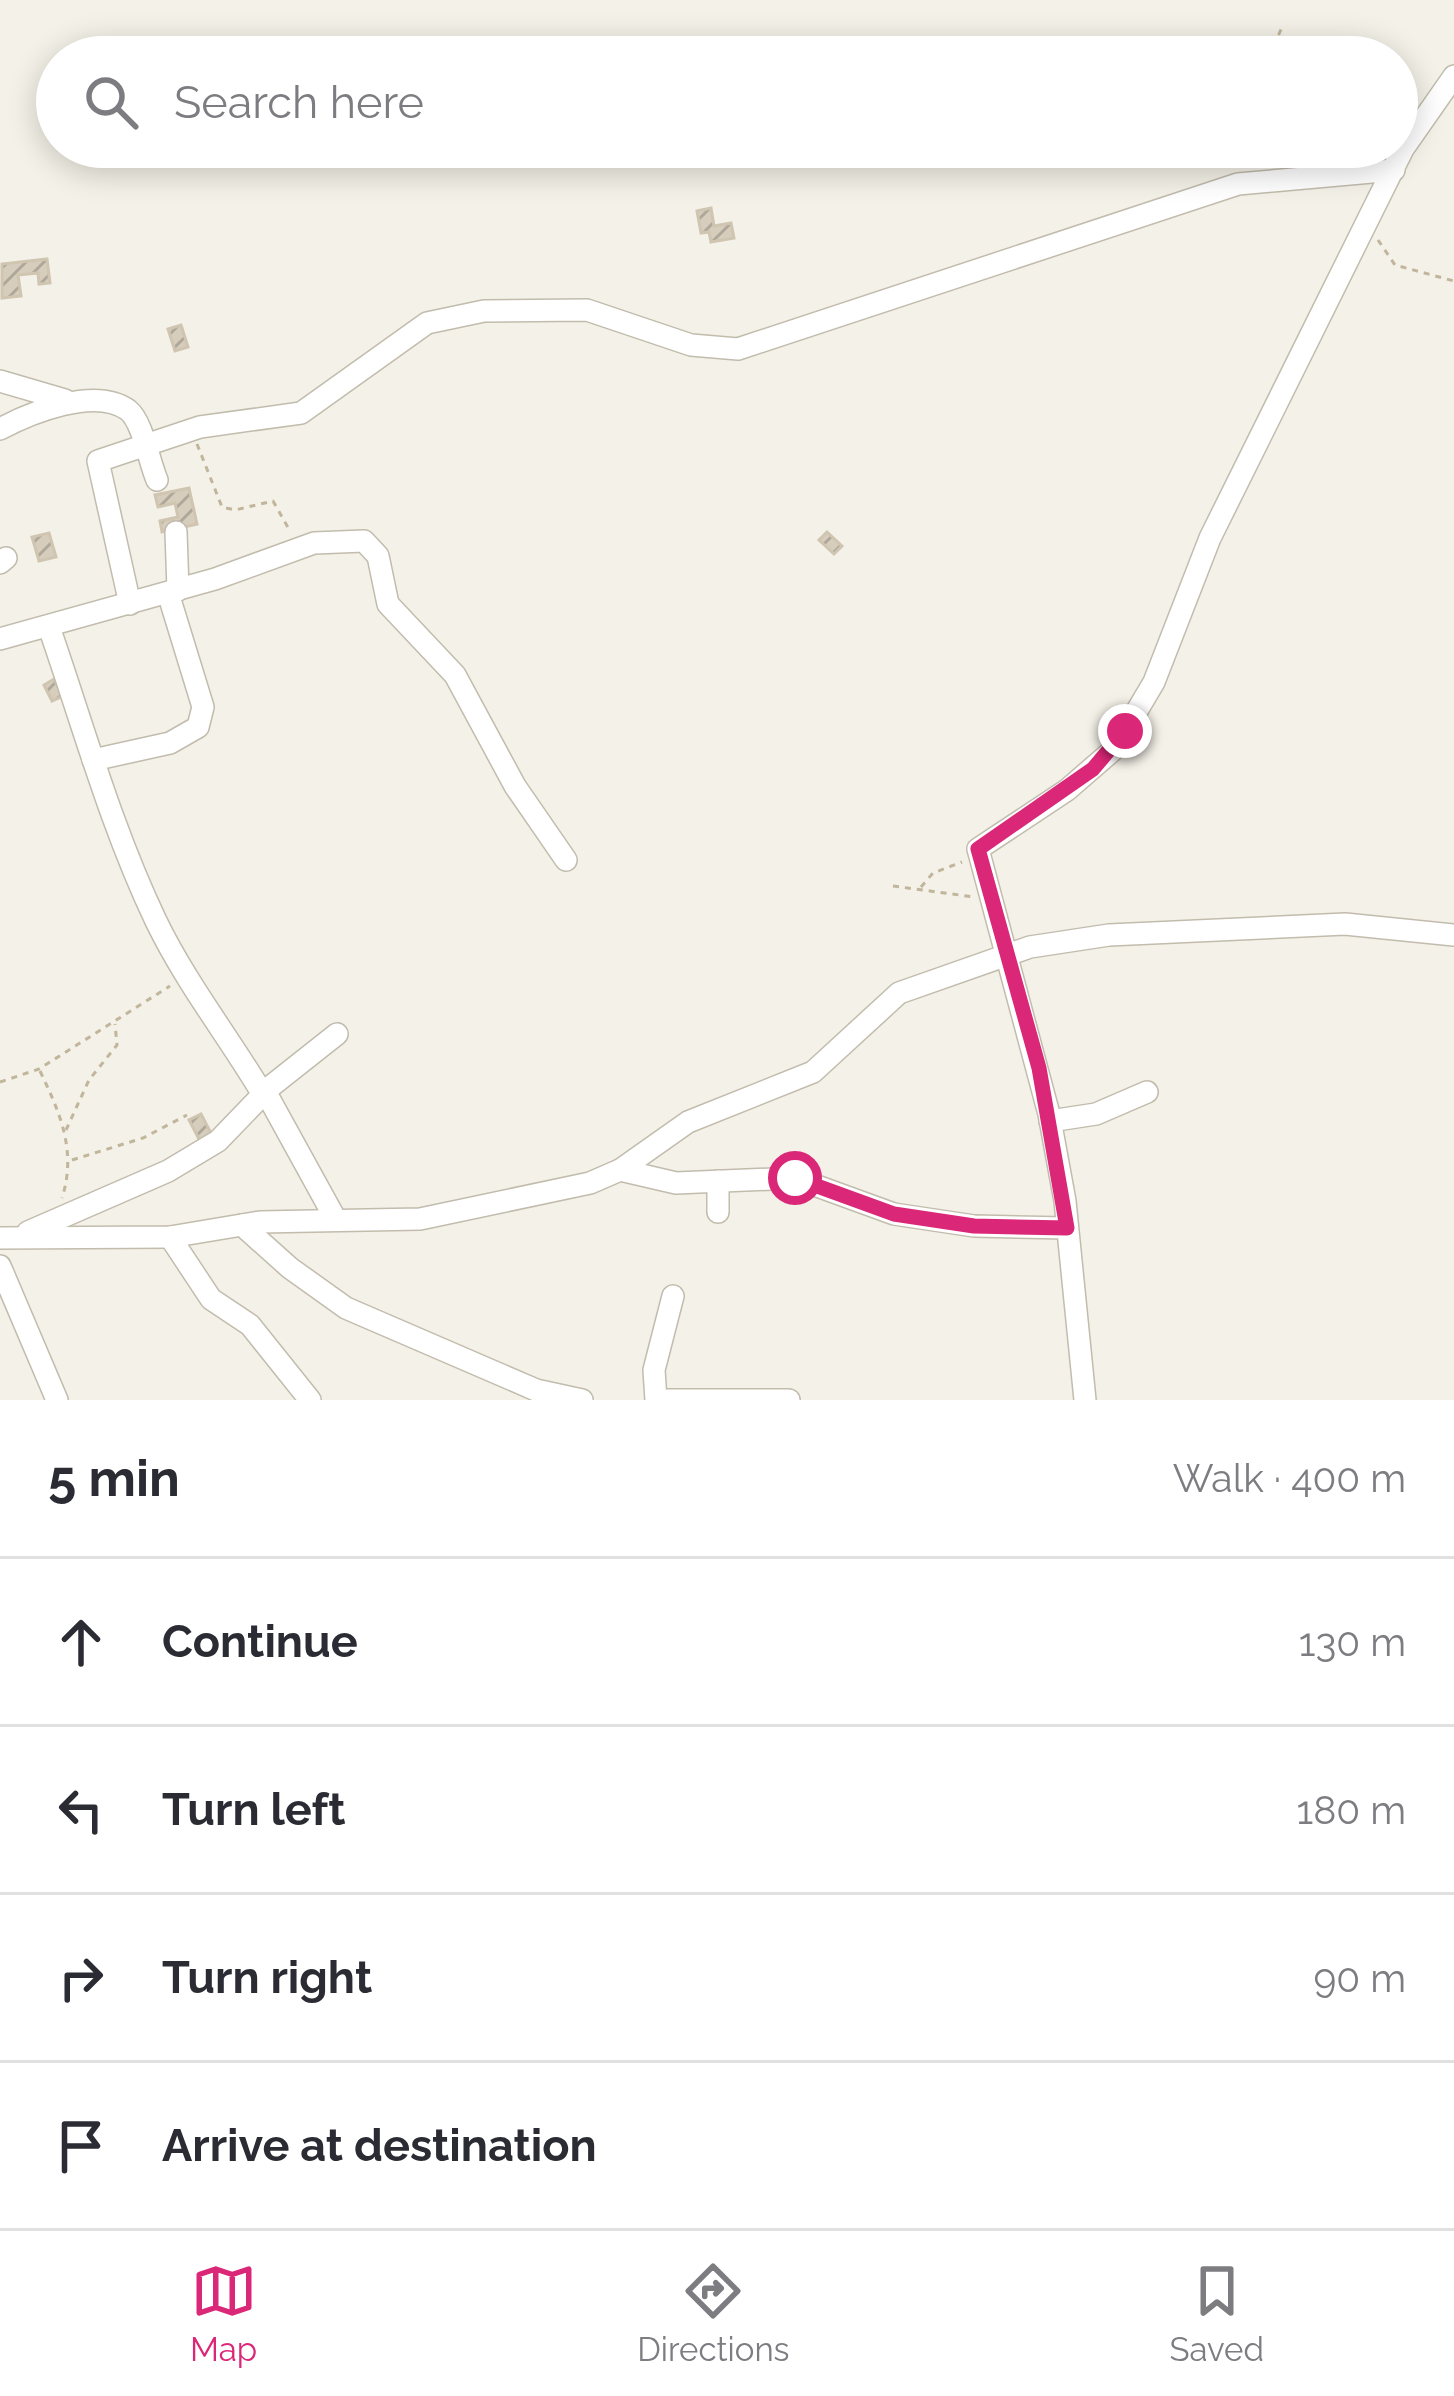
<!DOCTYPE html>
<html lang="en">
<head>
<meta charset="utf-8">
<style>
  body { margin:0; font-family:Raleway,sans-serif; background:#f2f2f3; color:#2b2b33 }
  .stop { position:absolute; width:36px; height:36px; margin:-27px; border:9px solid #db2777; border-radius:50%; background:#fff }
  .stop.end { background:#db2777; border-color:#fff; box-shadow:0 3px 12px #0008 }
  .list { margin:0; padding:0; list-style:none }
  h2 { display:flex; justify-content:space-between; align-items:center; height:156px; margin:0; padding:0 48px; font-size:51px }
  h2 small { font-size:39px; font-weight:400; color:#7c7c81 }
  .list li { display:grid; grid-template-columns:78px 1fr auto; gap:36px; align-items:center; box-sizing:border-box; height:168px; padding:0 48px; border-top:3px solid #e1e1e2 }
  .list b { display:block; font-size:45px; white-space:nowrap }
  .list em { font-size:39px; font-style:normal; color:#7c7c81 }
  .icon { flex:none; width:66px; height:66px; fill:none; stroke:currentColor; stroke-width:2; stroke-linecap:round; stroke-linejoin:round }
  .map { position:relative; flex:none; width:1454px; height:1400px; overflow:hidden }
  .search { position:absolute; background:#fff; box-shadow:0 6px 30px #0003; left:36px; right:36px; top:36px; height:132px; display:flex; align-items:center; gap:30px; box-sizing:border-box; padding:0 42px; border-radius:66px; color:#7c7c81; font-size:45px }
  .sheet { height:828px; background:#fff }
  nav { display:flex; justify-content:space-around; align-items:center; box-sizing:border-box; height:168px; border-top:3px solid #e1e1e2; background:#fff; font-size:33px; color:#7c7c81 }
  nav a { display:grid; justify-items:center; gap:6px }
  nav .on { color:#db2777 }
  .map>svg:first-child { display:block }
</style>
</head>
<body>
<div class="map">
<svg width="1454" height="1400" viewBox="0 0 1454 1400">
  <defs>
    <pattern id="building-hatch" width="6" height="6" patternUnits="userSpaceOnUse" patternTransform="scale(3)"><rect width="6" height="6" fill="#d6cdbd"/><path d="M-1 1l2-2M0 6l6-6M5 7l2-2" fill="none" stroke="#afa89a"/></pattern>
  </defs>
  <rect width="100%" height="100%" fill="#f4f1e8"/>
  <g fill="url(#building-hatch)" stroke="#d0c5b0" stroke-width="3">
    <path d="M 711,208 L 714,226 L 731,223 L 734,238 L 711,242 L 709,232 L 701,233 L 697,211 Z"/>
    <path d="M 47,259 L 50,283 L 39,284 L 38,273 L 18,275 L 21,296 L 2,298 L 2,264 Z"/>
    <path d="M 181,325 L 188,347 L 175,351 L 168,329 Z"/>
    <path d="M 189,488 L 197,524 L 162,532 L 160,521 L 178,517 L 175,503 L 158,507 L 155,495 Z"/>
    <path d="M 827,532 L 842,546 L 834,554 L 819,540 Z"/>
    <path d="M 49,533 L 56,557 L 39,561 L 32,537 Z"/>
    <path d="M 54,679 L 63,696 L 52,701 L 44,685 Z"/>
    <path d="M 201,1114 L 213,1137 L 201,1143 L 189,1120 Z"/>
  </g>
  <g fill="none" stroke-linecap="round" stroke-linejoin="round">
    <g stroke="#c2bcad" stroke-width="24">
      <g id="minor">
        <path d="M 0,381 L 65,400"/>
        <path d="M 0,429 C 30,413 95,386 128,410 C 143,422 149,462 157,480"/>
        <path d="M 176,532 L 178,590"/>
        <path d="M 0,563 L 6,558"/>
        <path d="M 130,604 L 98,461 L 200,427 L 301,413 L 427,323 L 484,311 L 587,310 L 691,345 L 738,349 L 1238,184 L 1394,170"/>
        <path d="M 49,627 C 83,725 111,827 156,921 C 186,983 228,1036 262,1093"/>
        <path d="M 0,639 L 215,579 L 314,543 L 364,541 L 378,556 L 388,604 L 455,675 L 515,786 L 566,860"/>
        <path d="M 93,760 L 170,743 L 198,727 L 203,707 L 168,593"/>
        <path d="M 265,1091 L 336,1220"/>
        <path d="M 1050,1121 L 1096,1114 L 1147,1092"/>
        <path d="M 620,1170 L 676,1183 L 795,1178 L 894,1214 L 974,1226 L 1067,1228"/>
        <path d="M 718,1212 L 718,1181"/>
        <path d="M 242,1225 L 290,1268 L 346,1308 L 536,1390 L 582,1400"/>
        <path d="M 28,1232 L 168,1171 L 218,1141 L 270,1087 L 337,1034"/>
        <path d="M 170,1237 L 211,1299 L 250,1325 L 310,1400"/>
        <path d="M 0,1238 L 170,1237 L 260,1222 L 420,1219 L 590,1183 L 620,1170 L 688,1122 L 813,1072 L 899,993 L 1030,947 L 1109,935 L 1345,924 L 1454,935"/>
        <path d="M 0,1266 L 57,1400"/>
        <path d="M 656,1400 L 654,1370 L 673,1296"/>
        <path d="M 667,1400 L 789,1400"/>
        <path d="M 1085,1400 L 1065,1201 L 1049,1114 L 978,849 L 1067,790 L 1112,751 L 1125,731 L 1154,682 L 1210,538 L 1403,149 L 1454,76"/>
      </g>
    </g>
    <g stroke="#c1b59b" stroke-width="3" stroke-dasharray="6 6" stroke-linecap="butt">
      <path d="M 1269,57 L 1282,27"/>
      <path d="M 1296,147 L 1299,163"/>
      <path d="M 1378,240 L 1395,265 L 1454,281"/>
      <path d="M 197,444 L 222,507 L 235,510 L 273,501 L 290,531"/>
      <path d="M 893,886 L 974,897"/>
      <path d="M 921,887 L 933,873 L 962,862"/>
      <path d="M 40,1071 C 60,1113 77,1151 62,1198"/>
      <path d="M 0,1082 L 39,1069 L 170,986"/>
      <path d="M 66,1130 L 89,1080 L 117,1045 L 115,1024"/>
      <path d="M 72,1160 L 143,1138 L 187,1115"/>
    </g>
    <use href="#minor" stroke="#fff" stroke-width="21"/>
  </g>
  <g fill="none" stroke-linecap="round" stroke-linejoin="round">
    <path stroke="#db2777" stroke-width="15" d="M 795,1178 L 894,1214 L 974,1226 L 1067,1228 L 1039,1068 L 978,849 L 1093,769 L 1125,731"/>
  </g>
</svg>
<div class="stop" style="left:795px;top:1178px"></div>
<div class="stop end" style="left:1125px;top:731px"></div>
<div class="search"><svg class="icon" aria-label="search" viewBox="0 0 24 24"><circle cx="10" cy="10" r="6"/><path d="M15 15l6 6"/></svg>Search here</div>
</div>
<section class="sheet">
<h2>5 min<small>Walk · 400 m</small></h2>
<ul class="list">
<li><svg class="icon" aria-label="ahead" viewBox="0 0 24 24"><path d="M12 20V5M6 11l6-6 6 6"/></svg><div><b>Continue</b></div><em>130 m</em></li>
<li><svg class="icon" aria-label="left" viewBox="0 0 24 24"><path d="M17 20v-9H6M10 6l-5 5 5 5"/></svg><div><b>Turn left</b></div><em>180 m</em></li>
<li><svg class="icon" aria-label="right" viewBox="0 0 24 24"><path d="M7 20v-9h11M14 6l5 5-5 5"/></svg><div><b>Turn right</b></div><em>90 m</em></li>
<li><svg class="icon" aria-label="arrive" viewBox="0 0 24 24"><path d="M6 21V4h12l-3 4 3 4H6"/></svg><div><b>Arrive at destination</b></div></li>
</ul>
</section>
<nav>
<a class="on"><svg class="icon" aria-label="map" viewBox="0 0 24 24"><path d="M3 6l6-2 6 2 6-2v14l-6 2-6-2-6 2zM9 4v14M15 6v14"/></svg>Map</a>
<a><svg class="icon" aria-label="directions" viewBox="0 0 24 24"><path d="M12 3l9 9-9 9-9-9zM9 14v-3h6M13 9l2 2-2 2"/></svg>Directions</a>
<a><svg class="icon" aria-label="saved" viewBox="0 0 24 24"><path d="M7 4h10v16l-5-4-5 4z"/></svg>Saved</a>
</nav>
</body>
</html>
